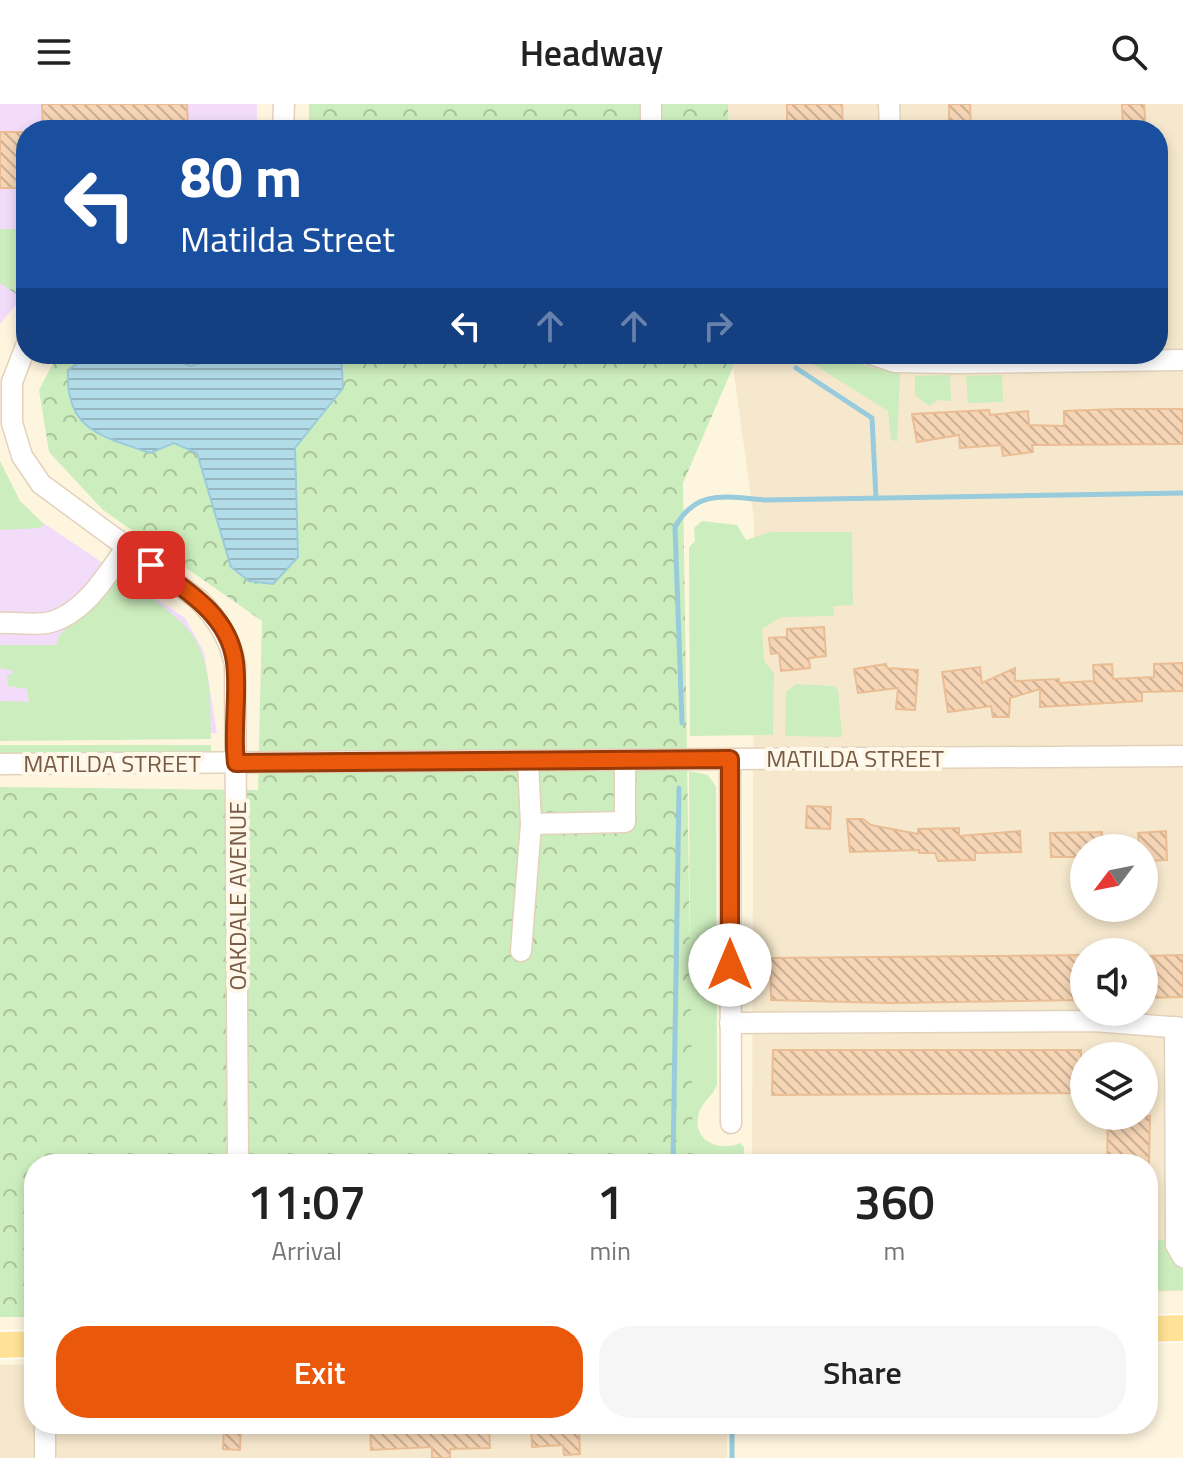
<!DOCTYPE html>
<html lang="en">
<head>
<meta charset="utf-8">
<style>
  :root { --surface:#fff; --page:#f6f6f6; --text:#222; --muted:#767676; --accent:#ea580c }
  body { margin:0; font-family:"Titillium Web",sans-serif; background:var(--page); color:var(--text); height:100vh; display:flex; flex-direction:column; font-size:30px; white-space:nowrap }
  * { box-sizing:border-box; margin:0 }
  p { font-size:26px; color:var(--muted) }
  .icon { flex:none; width:44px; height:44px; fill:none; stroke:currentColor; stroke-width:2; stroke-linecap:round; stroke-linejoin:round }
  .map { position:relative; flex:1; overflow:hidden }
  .side { position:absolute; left:24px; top:1050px; width:1134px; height:280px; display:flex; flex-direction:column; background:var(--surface); border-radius:32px; box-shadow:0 4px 12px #0003 }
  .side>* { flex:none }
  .top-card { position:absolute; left:16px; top:16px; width:1152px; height:244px; border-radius:32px; box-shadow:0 4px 12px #0003; background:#1a4fa0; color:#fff; overflow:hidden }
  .needle { width:52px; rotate:238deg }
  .controls { position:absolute; left:1070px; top:730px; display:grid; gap:16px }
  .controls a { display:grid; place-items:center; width:88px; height:88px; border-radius:50%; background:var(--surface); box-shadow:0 4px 12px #0003; font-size:40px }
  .pin { position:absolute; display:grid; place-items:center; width:68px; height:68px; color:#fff; margin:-34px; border-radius:16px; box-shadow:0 4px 12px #0006 }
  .me { position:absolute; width:88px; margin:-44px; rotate:0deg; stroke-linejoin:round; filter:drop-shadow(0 0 6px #0008) }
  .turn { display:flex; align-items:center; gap:28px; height:168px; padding:0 32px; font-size:36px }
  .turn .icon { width:104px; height:104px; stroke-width:2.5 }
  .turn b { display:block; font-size:56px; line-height:68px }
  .lanes { display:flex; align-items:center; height:76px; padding:0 32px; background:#0003; justify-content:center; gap:40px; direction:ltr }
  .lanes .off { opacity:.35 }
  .eta { display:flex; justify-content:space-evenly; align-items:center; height:136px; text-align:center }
  .eta b { font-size:48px; font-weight:600; line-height:56px }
  .button { display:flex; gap:16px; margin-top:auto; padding:16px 32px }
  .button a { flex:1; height:92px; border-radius:32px; background:var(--accent); color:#fff; font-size:32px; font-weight:600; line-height:92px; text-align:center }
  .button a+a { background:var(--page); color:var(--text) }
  header { display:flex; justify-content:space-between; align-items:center; height:104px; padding:0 32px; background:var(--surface); font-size:36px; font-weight:600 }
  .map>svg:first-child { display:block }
  .residential { fill:#f6e8cd; fill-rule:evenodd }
  .education { fill:#f2dcfa }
  .grass { fill:#ccedbd }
  .forest { fill:url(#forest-crowns) }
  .water { fill:url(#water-rules); stroke:#98cbdc; stroke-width:2 }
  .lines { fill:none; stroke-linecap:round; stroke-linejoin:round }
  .stream { stroke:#98cbdc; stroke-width:5 }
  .building { fill:url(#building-back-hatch); stroke:#eabd94; stroke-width:2 }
  .minor-casing { stroke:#e3d2bb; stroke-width:23 }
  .major-casing { stroke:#fff; stroke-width:29 }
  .minor { stroke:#fff; stroke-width:20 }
  .major { stroke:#ffe296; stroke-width:26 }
  .route-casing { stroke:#983908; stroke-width:20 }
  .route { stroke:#ea580c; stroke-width:14 }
  .labels { text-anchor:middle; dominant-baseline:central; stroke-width:8; stroke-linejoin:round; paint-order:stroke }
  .street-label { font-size:24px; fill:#775b45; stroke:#fff8e8 }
</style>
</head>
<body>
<header><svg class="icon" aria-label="menu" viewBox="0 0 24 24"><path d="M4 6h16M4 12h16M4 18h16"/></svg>Headway<svg class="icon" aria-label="search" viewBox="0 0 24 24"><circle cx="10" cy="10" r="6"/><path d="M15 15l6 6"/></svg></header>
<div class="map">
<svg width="1183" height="1354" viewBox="0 0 1183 1354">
  <defs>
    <pattern id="forest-crowns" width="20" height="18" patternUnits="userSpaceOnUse" patternTransform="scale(2)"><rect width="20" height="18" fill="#ccedbd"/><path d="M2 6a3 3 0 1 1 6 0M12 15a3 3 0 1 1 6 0" fill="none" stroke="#aac39b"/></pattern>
    <pattern id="water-rules" width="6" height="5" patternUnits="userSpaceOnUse" patternTransform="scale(2)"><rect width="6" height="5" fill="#b3dce9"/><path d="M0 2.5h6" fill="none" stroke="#96b5bf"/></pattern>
    <pattern id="building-back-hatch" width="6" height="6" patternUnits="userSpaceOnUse" patternTransform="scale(2)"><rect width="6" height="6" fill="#f6d5b5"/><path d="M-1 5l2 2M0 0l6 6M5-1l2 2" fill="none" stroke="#ccb095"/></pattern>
  </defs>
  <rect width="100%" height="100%" fill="#fef5df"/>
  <!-- residential -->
  <g class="residential">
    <path d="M728,0H1183V1187L1148,1188V1060H752L754,415L733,263V250H1158V26H729ZM1084,744H1144V804H1084ZM1084,848H1144V908H1084ZM1084,952H1144V1012H1084Z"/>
    <path d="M34,1260V1320H727V1354H0V1261Z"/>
  </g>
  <!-- education -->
  <g class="education">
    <path d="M0,0H257V26H26V189L0,220Z"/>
    <path d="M0,370L12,398L185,514L204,548L217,629L0,628Z"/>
  </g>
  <!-- grass -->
  <g class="grass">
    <path d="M0,125H26V194L0,177Z"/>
    <path d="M812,250H845L865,262L900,270L897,338L891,335L888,307L813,260Z"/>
    <path d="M950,271L951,297L938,296L929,302L915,291V272Z"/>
    <path d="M1002,271L1003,298L968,299L966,272Z"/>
    <path d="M0,357L20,397L44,420L40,424L0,426Z"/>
    <path d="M702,417L737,421L746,436L770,428H852L853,501L833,502L834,512L781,513L762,525L764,557L774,569L773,631L690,632L689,443L695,437L694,424Z"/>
    <path d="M118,471C200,527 211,533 211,635L0,637V597L29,598L27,585L8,582L7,570L12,571L13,567L0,564V541H56L59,532Z"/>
    <path d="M796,580L833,582L838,586L842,633L785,632L786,588Z"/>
    <path d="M0,641H211V647L205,649L0,650Z"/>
    <path d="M689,667L708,671L716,683L717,980C714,991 704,996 700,1006C689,1035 717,1049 740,1039L744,1043V1060H691Z"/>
    <path d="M1156,1136H1166L1183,1163V1186L1148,1187V1151H1153Z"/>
  </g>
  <!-- forest -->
  <g class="forest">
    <path d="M309,0H728L729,26H309Z"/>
    <path d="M0,165H26L25,196L0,179Z"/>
    <path d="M58,250H733V263L683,379L693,1060H34V1213H0V683L258,686L262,517L103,406L49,348L39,286Z"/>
  </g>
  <!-- water -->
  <path class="water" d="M90,250H155L191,262L228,250H341L343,284L295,344L298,453L273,480L249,477L231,463L197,349L174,339L150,349C102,332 65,327 68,266Z"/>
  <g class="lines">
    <!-- stream -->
    <g class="stream">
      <path d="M796,264L872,314L876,394"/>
      <path d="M682,619L675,423C697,384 727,393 766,396L1183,389"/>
      <path d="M673,1060L679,684"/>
      <path d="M732,1320V1354"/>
    </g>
  </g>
  <!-- building -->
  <g class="building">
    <path d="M42,0H187L188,26H43Z"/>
    <path d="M787,0H842L843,26H787Z"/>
    <path d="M949,0H970L971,26H949Z"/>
    <path d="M1122,0H1144L1146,26H1123Z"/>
    <rect x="0" y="28" width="26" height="56"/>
    <path d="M1118,305H1183V340L1032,341L1033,348L1003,352L1001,341L960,344L959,331L917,338L912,310L989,306L990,311L1028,307L1029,321L1064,322V307Z"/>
    <path d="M824,523L826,552L809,554L810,564L781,567L779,549L771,550L769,534L787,533V525Z"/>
    <path d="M1183,559V587L1142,588V597L1040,603V585L1010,594L1009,613H993L991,602L948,608L942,568L980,563L982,579L1015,564V577L1059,575V579L1094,577L1093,561L1112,560L1113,575L1154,573V560Z"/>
    <path d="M886,560L887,564L918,566L915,606L896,605L898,584L858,589L854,565Z"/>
    <path d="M807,702L831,703L830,725L806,724Z"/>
    <path d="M847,715H863L871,721L918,730V725L959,724V732L1020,727L1021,748L975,749V756L938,757L935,749H919V746L850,748Z"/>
    <path d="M1166,727L1167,756L1144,757V744H1139L1138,729Z"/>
    <path d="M1102,728V744H1084V753H1051L1050,729Z"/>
    <path d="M1084,851V896L890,899L771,896L770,854Z"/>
    <path d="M1183,851V893L1144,894V852Z"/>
    <path d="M773,946H1081L1082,989L772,991Z"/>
    <path d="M1108,1012H1150L1149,1060H1107Z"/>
    <path d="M224,1320H241L240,1346L223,1345Z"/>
    <path d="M489,1320L490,1344L450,1345V1354H432V1343L371,1346L370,1321Z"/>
    <path d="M579,1321L580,1350L564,1351L563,1341L532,1343L531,1323Z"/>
  </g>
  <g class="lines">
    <!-- minor casing -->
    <g class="minor-casing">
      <g id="minor">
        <path d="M651,0V26"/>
        <path d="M889,0L890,26"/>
        <path d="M283,26L284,0"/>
        <path d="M26,242L12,278V319L22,352L41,380L199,496C217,515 229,533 235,560L238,1060"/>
        <path d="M871,250L895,258L957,259L1183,256"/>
        <path d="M0,519C16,518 36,522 51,518C86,508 107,470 127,443"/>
        <path d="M730,655L731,1019"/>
        <path d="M528,657L531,720L625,718V656"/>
        <path d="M0,660L1183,652"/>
        <path d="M521,847L531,720"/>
        <path d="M730,919L1094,917L1183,924"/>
        <path d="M1175,923L1176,1141L1183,1153"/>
        <path d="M45,1354V1320"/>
      </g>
    </g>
    <!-- major casing -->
    <g class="major-casing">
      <g id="major">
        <path d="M1148,1225L1183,1224"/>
        <path d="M0,1241L34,1240"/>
      </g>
    </g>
    <!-- minor -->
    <use href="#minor" class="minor"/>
    <!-- major -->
    <use href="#major" class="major"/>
  </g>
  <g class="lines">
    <!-- route casing -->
    <g class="route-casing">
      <path id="route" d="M151,461C186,486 229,511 235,558C239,591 232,625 236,659L730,655V861"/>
    </g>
    <!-- route -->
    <use href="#route" class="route"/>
  </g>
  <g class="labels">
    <!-- street labels -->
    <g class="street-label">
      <text x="855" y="654">MATILDA STREET</text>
      <text x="112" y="659">MATILDA STREET</text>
      <text transform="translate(237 792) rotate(-90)">OAKDALE AVENUE</text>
    </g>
  </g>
</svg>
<div class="controls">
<a><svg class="needle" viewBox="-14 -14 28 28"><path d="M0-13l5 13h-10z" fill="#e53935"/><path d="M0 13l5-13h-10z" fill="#767676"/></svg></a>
<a><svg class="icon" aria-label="sound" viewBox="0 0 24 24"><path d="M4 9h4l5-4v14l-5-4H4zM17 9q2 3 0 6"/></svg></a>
<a><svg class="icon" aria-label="layers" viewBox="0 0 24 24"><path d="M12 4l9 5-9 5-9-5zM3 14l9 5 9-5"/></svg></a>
</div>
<div class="pin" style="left:151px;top:461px;background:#d93025"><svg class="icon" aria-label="arrive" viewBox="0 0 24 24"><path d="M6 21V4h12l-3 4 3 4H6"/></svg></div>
<svg class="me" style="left:730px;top:861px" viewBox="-20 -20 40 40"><circle r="19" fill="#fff"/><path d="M0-13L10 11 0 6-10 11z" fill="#ea580c"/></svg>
<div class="top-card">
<div class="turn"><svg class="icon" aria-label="left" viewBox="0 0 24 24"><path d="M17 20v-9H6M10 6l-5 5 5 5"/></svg><div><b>80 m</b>Matilda Street</div></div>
<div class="lanes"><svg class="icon" aria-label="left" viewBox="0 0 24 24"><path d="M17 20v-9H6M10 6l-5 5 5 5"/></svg><svg class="icon off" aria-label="ahead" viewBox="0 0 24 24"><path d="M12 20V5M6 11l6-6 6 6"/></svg><svg class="icon off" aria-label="ahead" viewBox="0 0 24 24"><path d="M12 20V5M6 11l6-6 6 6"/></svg><svg class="icon off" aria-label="right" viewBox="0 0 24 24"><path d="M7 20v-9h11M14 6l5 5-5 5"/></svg></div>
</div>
<section class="side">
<div class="eta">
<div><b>11:07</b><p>Arrival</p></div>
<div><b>1</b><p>min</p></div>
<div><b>360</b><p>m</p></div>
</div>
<div class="button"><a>Exit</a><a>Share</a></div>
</section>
</div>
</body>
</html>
